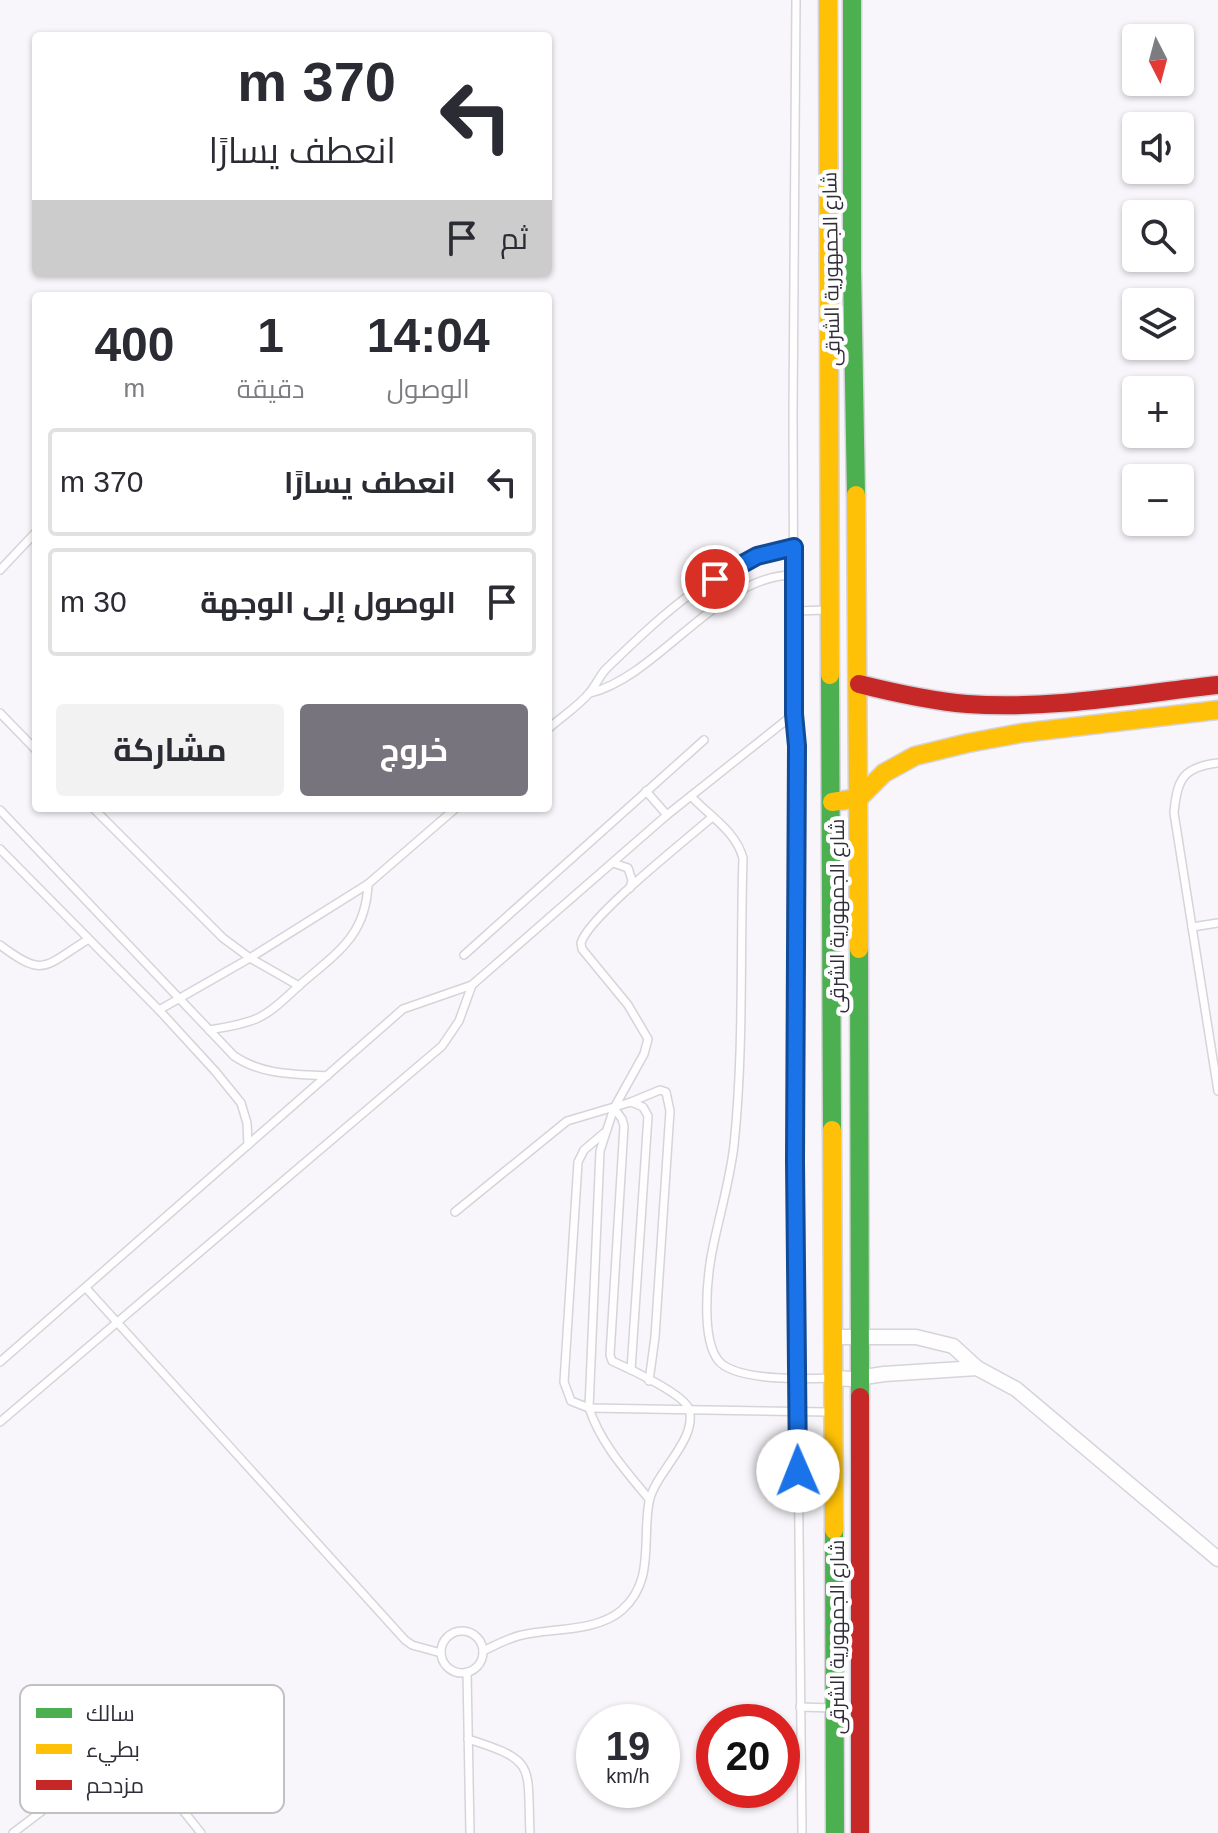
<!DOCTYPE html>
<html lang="ar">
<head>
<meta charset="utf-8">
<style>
  :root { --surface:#fff; --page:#f2f2f3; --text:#2b2b33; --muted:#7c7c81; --line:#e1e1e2; --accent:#77747d }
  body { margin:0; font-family:Helvetica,Cairo,sans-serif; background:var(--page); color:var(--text); direction:rtl; height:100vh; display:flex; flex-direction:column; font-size:30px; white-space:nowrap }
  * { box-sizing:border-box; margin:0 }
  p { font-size:26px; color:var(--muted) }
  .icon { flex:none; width:44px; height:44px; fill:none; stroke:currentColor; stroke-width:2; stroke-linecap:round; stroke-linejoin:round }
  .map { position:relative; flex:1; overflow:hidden; direction:ltr }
  .drawer { position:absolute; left:32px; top:292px; width:520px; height:520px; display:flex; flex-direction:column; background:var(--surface); border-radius:8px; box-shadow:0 2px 6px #0004; direction:rtl }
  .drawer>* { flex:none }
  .hud { position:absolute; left:32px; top:32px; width:520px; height:244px; border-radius:8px; box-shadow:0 2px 6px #0004; direction:rtl; background:#fff; color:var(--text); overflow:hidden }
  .needle { width:52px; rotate:174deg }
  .buttons { position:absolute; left:1122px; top:24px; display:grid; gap:16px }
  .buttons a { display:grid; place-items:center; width:72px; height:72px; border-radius:8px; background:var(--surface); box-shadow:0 2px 6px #0004; font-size:40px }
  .speed { position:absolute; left:576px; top:1704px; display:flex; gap:16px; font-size:40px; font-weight:700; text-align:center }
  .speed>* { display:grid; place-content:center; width:104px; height:104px; border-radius:50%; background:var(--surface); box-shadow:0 2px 6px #0004; line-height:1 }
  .speed small { font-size:20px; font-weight:400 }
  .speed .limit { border:12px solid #d22; background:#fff; color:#111 }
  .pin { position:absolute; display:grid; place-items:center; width:68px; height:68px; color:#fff; margin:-34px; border:4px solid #fff; border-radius:50%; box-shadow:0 2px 8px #0007 }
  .me { position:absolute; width:88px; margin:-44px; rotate:359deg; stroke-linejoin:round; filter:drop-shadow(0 0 6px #0008) }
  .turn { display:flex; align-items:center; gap:28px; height:168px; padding:0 24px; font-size:36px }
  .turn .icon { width:104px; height:104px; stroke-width:2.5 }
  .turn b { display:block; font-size:56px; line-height:68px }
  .then { display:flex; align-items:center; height:76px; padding:0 24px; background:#0003; gap:16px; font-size:30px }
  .eta { display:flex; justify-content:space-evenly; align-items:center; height:136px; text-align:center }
  .eta b { font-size:48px; font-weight:700; line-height:56px }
  .action { display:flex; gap:16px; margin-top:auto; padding:16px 24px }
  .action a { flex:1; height:92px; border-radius:8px; background:var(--accent); color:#fff; font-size:32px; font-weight:700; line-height:92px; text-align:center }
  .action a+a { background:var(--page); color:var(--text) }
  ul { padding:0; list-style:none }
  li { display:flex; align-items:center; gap:24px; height:108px; margin:0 16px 12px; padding:0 8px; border:4px solid var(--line); border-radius:8px }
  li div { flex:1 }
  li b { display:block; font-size:30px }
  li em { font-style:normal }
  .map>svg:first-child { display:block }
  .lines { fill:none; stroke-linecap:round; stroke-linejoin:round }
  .lane-casing { stroke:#d6d3db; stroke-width:10 }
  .street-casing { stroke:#d6d3db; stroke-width:17 }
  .fast-casing { stroke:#d6d3db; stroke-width:21 }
  .slow-casing { stroke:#d6d3db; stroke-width:21 }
  .jam-casing { stroke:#d6d3db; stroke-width:21 }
  .lane { stroke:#fefefe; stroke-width:7 }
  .street { stroke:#fefefe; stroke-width:14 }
  .fast { stroke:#4caf50; stroke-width:18 }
  .slow { stroke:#ffc107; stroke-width:18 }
  .jam { stroke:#c62828; stroke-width:18 }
  .route-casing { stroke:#114b97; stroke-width:20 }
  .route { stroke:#1a73e8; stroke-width:14 }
  .labels { text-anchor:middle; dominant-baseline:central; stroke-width:8; stroke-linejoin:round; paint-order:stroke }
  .street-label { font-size:20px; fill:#312e39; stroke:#fff }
  .key { fill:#fff; stroke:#c1c0c4; stroke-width:2 }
  .key-label { font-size:22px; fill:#312e39 }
</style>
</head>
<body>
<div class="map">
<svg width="1218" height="1833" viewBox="0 0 1218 1833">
  <rect width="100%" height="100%" fill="#f8f6fa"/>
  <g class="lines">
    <!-- lane casing -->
    <g class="lane-casing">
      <g id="lane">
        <path d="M796,0L793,415L794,714L797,746L795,1132L802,1833"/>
        <path d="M0,570L36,532"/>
        <path d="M794,611L827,610"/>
        <path d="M590,693C659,676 719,575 793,575"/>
        <path d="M0,713L36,750"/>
        <path d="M548,729C561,717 579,706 590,692C597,684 600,674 608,667C659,618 720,558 794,547"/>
        <path d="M1218,763C1183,767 1177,779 1174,813L1218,1091"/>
        <path d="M646,791L667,815"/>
        <path d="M691,796C710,817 735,830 743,858C740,953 744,1050 734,1145C730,1181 719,1216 712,1252C707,1278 701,1338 718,1360C734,1381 804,1379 829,1378"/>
        <path d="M93,808L223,938L250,958L299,986"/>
        <path d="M0,810L234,1056C262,1075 294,1074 327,1076"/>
        <path d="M0,849L159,1010L215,1071L241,1103L247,1123L248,1145"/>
        <path d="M613,863L628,868L632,880L630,888"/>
        <path d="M1192,927L1218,923"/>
        <path d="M0,945C44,978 44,967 87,940"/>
        <path d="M464,955L704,740"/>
        <path d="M159,1010L250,958L368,884L456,808"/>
        <path d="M209,1030C226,1027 243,1025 258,1018C275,1010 288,995 302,983C338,952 366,935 368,884"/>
        <path d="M631,1102L660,1090L666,1092L670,1111L655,1337L649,1381"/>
        <path d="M604,1133L584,1150L578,1162L564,1382L571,1401L589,1408L829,1412"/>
        <path d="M455,1212L567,1121L631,1102L643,1107L648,1116L631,1370"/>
        <path d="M86,1288L405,1640L412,1645L441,1653"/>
        <path d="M0,1362L403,1009L472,985L667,815L794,714"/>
        <path d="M0,1422L442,1046L459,1021L472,985"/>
        <path d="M649,1499C626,1471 601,1444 589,1408L600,1151L614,1108L644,1054L648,1039L628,1005L582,949L581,943C588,917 686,840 711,818"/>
        <circle cx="462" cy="1652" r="21"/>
        <path d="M483,1651C496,1645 508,1638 522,1635C552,1628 597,1632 622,1610C655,1581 642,1540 649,1502C655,1472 698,1440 689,1409C684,1394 628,1368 612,1361L610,1355L624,1126L622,1119L614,1108"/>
        <path d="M467,1672L470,1833"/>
        <path d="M800,1707L833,1708"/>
        <path d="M468,1739C537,1761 527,1764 530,1833"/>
        <path d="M13,1833L130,1744L201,1833"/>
      </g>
    </g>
    <!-- street casing -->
    <g class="street-casing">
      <g id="street">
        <path d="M835,1337H916L953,1346L977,1368L1016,1389L1218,1559"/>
        <path d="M835,1378L851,1379L884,1374L977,1368"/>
      </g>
    </g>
    <!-- fast casing -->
    <g class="fast-casing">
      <g id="fast">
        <path d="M852,0V269L856,495"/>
        <path d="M830,675L832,1130"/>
        <path d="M859,949L860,1397"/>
        <path d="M834,1530L835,1833"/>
      </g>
    </g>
    <!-- slow casing -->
    <g class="slow-casing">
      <g id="slow">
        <path d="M828,0L830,675"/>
        <path d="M856,495L859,949"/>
        <path d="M832,802L859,798L884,773L915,756L968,743L1022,733L1218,710"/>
        <path d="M832,1130L834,1530"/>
      </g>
    </g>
    <!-- jam casing -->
    <g class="jam-casing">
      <g id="jam">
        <path d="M859,684C895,693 931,701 967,704C1051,710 1135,694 1218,685"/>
        <path d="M860,1397V1833"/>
      </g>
    </g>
    <!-- lane -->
    <use href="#lane" class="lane"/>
    <!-- street -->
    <use href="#street" class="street"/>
    <!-- fast -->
    <use href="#fast" class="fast"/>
    <!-- slow -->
    <use href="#slow" class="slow"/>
    <!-- jam -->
    <use href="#jam" class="jam"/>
  </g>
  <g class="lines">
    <!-- route casing -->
    <g class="route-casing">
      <path id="route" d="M715,579L757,556L794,547V714L797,746L795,1161L798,1471"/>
    </g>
    <!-- route -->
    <use href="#route" class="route"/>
  </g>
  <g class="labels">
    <!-- street labels -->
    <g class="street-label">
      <text transform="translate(831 269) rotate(-91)">شارع الجمهورية الشرقى</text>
      <text transform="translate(837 916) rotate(-90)">شارع الجمهورية الشرقى</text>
      <text transform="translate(837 1637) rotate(-90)">شارع الجمهورية الشرقى</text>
    </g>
  </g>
  <!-- legend -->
  <rect x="20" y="1685" width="264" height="128" rx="12" class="key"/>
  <rect x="36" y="1708" width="36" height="10" fill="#4caf50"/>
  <rect x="36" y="1744" width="36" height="10" fill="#ffc107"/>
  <rect x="36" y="1780" width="36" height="10" fill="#c62828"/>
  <g class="key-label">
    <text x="86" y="1721">سالك</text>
    <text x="86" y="1757">بطيء</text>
    <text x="86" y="1793">مزدحم</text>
  </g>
</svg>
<div class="buttons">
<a><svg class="needle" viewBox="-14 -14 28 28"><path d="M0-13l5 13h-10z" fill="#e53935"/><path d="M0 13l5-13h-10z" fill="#7c7c81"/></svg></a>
<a><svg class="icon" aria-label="sound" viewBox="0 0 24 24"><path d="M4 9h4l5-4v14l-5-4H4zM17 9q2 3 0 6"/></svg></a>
<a><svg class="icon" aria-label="search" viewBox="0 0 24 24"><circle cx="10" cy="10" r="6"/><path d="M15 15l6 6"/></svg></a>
<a><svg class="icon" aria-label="layers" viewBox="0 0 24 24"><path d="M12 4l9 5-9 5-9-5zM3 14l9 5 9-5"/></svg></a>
<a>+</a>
<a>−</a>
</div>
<div class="speed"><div>19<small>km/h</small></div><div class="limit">20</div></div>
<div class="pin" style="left:715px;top:579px;background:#d93025"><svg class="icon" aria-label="arrive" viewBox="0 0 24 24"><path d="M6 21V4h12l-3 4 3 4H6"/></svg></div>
<svg class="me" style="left:798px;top:1471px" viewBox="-20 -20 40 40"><circle r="19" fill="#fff"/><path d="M0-13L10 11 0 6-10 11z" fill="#1a73e8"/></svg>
<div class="hud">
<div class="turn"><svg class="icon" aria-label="left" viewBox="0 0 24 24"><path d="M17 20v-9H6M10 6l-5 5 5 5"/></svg><div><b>370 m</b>انعطف يسارًا</div></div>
<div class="then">ثم<svg class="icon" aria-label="arrive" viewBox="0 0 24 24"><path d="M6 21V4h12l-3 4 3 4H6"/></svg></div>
</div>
<section class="drawer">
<div class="eta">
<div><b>14:04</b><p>الوصول</p></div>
<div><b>1</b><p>دقيقة</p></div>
<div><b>400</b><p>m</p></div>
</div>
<ul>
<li><svg class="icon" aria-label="left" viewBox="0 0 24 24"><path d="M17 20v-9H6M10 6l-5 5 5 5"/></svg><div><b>انعطف يسارًا</b></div><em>370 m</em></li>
<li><svg class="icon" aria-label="arrive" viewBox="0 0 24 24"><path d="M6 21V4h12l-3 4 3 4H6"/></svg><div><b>الوصول إلى الوجهة</b></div><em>30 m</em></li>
</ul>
<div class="action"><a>خروج</a><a>مشاركة</a></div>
</section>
</div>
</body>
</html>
